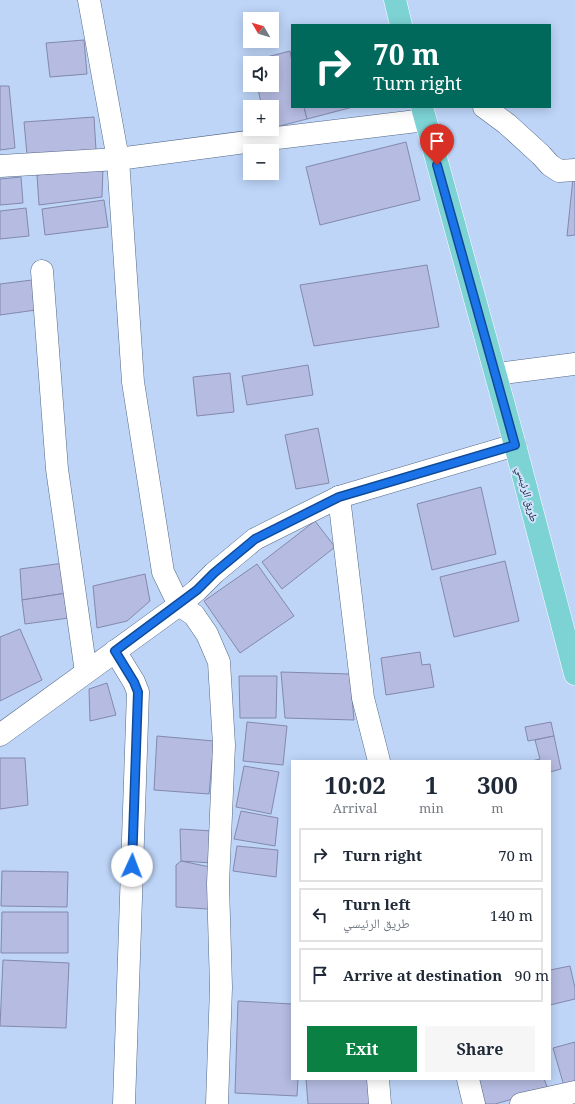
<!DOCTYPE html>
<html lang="en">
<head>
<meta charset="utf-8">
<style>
  :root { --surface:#fff; --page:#f6f6f7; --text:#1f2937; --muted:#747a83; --line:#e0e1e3; --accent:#0b8043 }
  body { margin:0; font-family:"Noto Serif","Noto Naskh Arabic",serif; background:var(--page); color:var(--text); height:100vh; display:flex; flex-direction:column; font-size:15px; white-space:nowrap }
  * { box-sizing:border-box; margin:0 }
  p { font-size:13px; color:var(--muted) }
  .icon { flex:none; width:22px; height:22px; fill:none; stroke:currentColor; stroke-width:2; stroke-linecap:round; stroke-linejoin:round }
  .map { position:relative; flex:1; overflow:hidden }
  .side { position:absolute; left:291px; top:760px; width:260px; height:320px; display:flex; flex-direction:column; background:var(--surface); border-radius:0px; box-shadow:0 2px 10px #0003 }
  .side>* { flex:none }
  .top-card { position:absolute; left:291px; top:24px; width:260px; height:84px; border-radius:0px; box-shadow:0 2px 10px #0003; background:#00695c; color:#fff; overflow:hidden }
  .needle { width:26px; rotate:308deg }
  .tools { position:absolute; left:243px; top:12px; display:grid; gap:8px }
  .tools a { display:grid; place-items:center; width:36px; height:36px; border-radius:0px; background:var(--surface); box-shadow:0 2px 10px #0003; font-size:20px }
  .pin { position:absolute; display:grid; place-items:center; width:34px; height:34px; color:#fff; margin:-41px -17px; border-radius:50% 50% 50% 0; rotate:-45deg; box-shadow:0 0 4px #0007 }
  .pin .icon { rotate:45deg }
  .me { position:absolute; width:44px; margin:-22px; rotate:2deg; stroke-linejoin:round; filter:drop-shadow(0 0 3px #0008) }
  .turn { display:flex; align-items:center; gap:14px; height:84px; padding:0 16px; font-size:18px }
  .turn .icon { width:52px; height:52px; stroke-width:2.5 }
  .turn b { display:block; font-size:28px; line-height:34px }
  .eta { display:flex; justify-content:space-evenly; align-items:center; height:68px; text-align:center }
  .eta b { font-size:24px; font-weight:700; line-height:28px }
  .cta { display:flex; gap:8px; margin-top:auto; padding:8px 16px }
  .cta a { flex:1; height:46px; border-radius:0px; background:var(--accent); color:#fff; font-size:16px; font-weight:700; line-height:46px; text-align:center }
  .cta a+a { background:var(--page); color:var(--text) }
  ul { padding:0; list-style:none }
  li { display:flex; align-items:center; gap:12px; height:54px; margin:0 8px 6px; padding:0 8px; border:2px solid var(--line); border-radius:0px }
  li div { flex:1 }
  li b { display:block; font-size:15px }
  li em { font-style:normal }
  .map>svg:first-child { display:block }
  .building { fill:#b5bbe1; stroke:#8389ad }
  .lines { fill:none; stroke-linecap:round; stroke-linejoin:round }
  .minor-casing { stroke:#536886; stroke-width:23 }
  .primary-casing { stroke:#fff; stroke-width:23 }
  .minor { stroke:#fff; stroke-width:22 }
  .primary { stroke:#7dd2d4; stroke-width:22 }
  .route-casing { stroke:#114b97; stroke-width:10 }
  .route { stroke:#1a73e8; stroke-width:7 }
  .labels { text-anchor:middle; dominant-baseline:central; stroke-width:4; stroke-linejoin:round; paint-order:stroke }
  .street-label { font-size:11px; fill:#202936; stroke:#cfe2fe }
</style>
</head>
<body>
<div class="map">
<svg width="575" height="1104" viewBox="0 0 575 1104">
  <rect width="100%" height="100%" fill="#bed5f8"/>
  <!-- building -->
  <g class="building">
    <path d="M84,40L87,74L50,77L46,43Z"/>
    <path d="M290,51L292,61V107H304L307,119L272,128V107H262L257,85H272V63H251V61Z"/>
    <path d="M0,86H9L15,148L0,150Z"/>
    <path d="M304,107H353L307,119Z"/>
    <path d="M94,117L96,150L27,155L24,122Z"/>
    <path d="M406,142L420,200L320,225L306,167Z"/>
    <path d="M103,168L102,197L39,205L37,175Z"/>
    <path d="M21,177L23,203L0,205V179Z"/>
    <path d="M573,178H575V235L567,236Z"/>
    <path d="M104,200L108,227L45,235L42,209Z"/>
    <path d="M26,208L29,236L0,239V211Z"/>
    <path d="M427,265L439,327L314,346L300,285Z"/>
    <path d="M32,280L36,310L0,315V284Z"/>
    <path d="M308,365L313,395L247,405L242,376Z"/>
    <path d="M230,373L234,412L197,416L193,377Z"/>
    <path d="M318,428L329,483L296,489L285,435Z"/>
    <path d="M481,487L496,554L432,570L417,504Z"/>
    <path d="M315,521L335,547L282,589L262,562Z"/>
    <path d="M505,561L519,621L454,637L440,577Z"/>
    <path d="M64,563L67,593L22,600L20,569Z"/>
    <path d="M257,564L294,616L240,653L204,601Z"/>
    <path d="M145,574L150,601L127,621L97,628L93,586Z"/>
    <path d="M67,593L69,618L25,624L22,600Z"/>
    <path d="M20,629L42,680L0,701V637Z"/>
    <path d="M420,652L422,665L430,664L434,687L386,695L381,658Z"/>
    <path d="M281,672L350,674L354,720L285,718Z"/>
    <path d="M239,676H277L276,718H240Z"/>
    <path d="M107,683L116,715L90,721L89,689Z"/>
    <path d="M247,722L287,726L283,765L243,761Z"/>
    <path d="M551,722L554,736L528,741L525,727Z"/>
    <path d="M157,736L214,741L209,794L154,790Z"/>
    <path d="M554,736L561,769L550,772V761H531L540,759L535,740Z"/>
    <path d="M0,758H25L28,805L0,809Z"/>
    <path d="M244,766L279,772L271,814L236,807Z"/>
    <path d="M241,811L278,818L275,846L234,839Z"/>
    <path d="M180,829L213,831L212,863L181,861Z"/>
    <path d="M237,846L278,850L276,877L233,871Z"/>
    <path d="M181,861L210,867L208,909L176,907V865Z"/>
    <path d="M2,871L68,872L67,907L1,906Z"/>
    <path d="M2,912H68V953H1Z"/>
    <path d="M3,960L69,963L66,1028L0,1026Z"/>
    <path d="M570,966L575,988V999L550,1005V970Z"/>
    <path d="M238,1001L292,1004V1079H298L297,1096L235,1093Z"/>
    <path d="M575,1042V1083L564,1086L553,1048Z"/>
    <path d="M306,1079H373L374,1104H308Z"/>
    <path d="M475,1079H544L548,1089L495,1104H482Z"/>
  </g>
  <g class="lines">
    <!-- minor casing -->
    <g class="minor-casing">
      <g id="minor">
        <path d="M89,0L118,159L133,382L163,572L179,605L194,615L207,634L219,662L224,745L218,884L221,987L217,1104"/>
        <path d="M484,107L507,124L541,155L550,165L559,171L575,170"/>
        <path d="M0,166L118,159L269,139L425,120"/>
        <path d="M42,271L57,469L86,672"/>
        <path d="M496,374L575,364"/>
        <path d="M339,497L363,698L379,761"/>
        <path d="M115,651L134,682L138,692L124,1104"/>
        <path d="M0,735L179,605L197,590L214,573L255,539L339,497L515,445"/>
        <path d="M378,1079L380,1104"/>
        <path d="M468,1079L474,1104"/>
        <path d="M521,1104L575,1092"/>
      </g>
    </g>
    <!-- primary casing -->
    <g class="primary-casing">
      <g id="primary">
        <path d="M395,0L401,25"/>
        <path d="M422,107L515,445L575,674"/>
      </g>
    </g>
    <!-- minor -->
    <use href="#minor" class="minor"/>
    <!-- primary -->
    <use href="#primary" class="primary"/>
  </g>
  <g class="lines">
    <!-- route casing -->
    <g class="route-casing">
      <path id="route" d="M132,866L138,692L134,682L115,651L197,590L214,573L255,539L339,497L515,445L437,165"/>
    </g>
    <!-- route -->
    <use href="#route" class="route"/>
  </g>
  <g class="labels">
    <!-- street labels -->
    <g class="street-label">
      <text transform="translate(528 494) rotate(75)">طريق الرئيسي</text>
    </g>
  </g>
</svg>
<div class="tools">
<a><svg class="needle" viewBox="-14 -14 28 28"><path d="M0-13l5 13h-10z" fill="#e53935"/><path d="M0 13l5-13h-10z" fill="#747a83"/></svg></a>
<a><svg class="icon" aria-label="sound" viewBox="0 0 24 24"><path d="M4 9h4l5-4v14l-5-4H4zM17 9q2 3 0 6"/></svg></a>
<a>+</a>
<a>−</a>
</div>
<div class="pin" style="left:437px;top:165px;background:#d93025"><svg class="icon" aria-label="arrive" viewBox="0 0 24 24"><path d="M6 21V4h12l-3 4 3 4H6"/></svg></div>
<svg class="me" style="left:132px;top:866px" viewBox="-20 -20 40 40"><circle r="19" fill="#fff"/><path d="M0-13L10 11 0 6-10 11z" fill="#1a73e8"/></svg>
<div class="top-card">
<div class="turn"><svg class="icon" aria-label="right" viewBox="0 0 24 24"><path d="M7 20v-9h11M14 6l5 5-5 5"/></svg><div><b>70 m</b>Turn right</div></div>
</div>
<section class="side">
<div class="eta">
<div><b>10:02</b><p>Arrival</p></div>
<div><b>1</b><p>min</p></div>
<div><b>300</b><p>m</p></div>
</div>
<ul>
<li><svg class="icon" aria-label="right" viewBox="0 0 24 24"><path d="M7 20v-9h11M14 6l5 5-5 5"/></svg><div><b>Turn right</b></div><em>70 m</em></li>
<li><svg class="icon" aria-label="left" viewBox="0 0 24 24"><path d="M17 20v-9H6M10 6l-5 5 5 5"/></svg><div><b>Turn left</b><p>طريق الرئيسي</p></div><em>140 m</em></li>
<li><svg class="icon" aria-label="arrive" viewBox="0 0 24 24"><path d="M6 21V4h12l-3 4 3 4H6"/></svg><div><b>Arrive at destination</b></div><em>90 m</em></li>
</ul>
<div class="cta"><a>Exit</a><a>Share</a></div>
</section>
</div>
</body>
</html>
